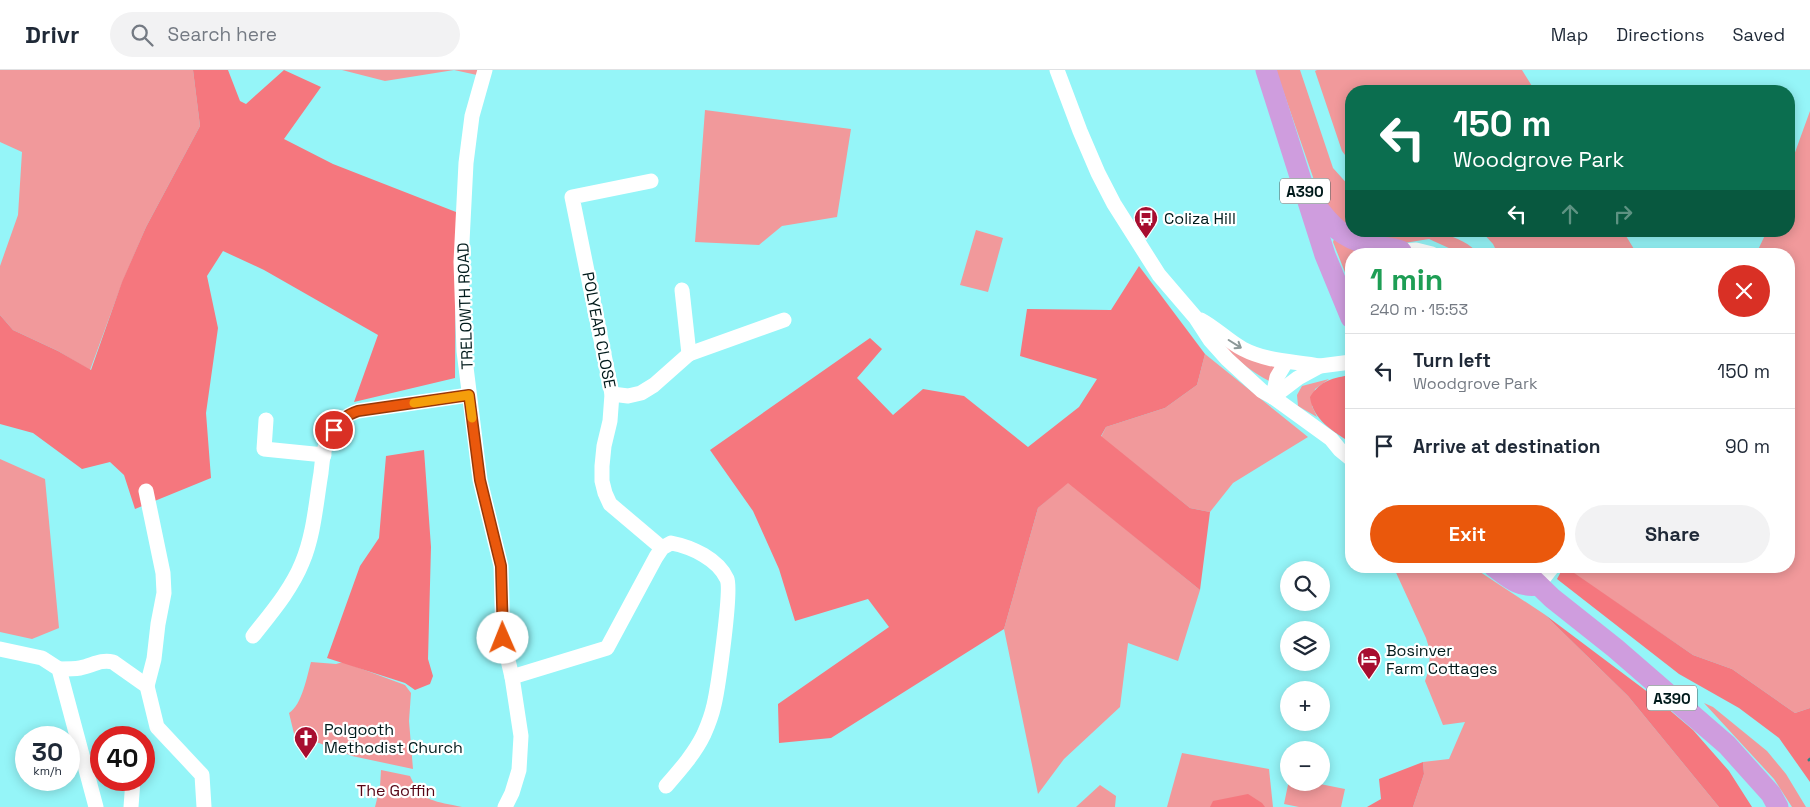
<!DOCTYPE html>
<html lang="en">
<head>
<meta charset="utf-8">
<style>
  :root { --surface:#fff; --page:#f2f2f3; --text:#1f2937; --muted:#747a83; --line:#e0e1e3; --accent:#ea580c }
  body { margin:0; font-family:"Space Grotesk",sans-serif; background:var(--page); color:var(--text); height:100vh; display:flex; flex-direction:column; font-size:19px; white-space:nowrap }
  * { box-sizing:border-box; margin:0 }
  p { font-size:16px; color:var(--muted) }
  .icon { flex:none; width:28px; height:28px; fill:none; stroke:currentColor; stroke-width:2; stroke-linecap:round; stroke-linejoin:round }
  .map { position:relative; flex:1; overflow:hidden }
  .drawer { position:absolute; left:1345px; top:178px; width:450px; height:325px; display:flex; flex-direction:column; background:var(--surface); border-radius:20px; box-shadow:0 2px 12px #0003 }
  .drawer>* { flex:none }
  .guide { position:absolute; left:1345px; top:15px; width:450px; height:152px; border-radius:20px; box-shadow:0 2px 12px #0003; background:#0b6e4f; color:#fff; overflow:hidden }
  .tools { position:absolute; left:1280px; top:491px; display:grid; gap:10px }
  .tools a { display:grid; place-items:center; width:50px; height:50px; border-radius:50%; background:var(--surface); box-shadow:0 2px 12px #0003; font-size:25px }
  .speed { position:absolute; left:15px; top:656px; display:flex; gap:10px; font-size:25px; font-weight:700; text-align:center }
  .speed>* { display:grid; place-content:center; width:65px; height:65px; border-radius:50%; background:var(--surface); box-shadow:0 2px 12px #0003; line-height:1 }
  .speed small { font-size:12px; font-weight:400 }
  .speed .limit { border:8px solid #d22; background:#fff; color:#111 }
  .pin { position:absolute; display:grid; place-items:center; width:42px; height:42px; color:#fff; margin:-21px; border:2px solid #fff; border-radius:50%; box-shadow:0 1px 5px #0007 }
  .me { position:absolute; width:55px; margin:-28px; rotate:359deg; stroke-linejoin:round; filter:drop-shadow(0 0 4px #0008) }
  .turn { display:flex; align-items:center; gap:18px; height:105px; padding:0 25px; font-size:22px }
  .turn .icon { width:65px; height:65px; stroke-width:2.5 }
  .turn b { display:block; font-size:35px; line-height:42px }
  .lanes { display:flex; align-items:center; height:48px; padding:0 25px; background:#0003; justify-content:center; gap:25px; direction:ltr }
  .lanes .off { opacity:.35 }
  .round { display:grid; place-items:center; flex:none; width:52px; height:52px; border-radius:26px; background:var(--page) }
  .overview { display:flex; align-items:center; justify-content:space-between; height:85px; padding:0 25px }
  h1 { font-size:30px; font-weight:600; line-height:38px; color:#1e9e55 }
  .primary-button { display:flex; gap:10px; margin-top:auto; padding:10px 25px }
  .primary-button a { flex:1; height:58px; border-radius:30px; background:var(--accent); color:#fff; font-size:20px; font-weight:600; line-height:58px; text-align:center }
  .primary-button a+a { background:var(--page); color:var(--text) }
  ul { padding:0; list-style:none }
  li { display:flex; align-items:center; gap:15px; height:75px; padding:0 25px; border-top:1px solid var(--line) }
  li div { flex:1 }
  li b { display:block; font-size:19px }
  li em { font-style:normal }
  header { display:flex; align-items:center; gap:30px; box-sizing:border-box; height:70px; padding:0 25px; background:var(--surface); border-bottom:1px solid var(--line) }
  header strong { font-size:24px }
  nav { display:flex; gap:28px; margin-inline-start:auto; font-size:18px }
  .search { width:350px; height:45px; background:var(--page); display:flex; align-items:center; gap:12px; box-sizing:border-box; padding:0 18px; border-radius:28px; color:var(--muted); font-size:19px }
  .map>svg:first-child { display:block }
  .green { fill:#f1999b }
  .forest { fill:#f5777e }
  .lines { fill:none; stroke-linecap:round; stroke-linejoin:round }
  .stream { stroke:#348284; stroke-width:3 }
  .minor { stroke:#fff; stroke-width:15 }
  .highway { stroke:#cf9dde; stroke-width:21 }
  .oneway { stroke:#8c9898 }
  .route-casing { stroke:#983908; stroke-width:12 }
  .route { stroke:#ea580c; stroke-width:9 }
  .slow { stroke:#f59e0b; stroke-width:9 }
  .labels { text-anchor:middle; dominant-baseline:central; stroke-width:4.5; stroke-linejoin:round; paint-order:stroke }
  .shield { fill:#fff; stroke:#4c5f5f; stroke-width:1 }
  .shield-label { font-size:15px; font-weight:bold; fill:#001a1b }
  .poi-label { font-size:16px; fill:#001a1b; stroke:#fff; text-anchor:start }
  .street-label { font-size:16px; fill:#001a1b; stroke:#fff }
  .park-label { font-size:16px; fill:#560515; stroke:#fff }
</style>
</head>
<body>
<header>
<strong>Drivr</strong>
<div class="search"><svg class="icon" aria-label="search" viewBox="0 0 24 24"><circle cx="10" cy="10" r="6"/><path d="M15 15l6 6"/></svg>Search here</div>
<nav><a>Map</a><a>Directions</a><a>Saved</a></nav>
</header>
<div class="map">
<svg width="1810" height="737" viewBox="0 0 1810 737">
  <rect width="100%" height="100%" fill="#95f5f8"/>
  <!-- green -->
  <g class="green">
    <path d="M0,0H193L200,56L146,157L122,213L90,300L58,281L13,260L0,245V196L18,145L22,82L0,72Z"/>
    <path d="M342,0H479L477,5L454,0L385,11Z"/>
    <path d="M1276,0H1300L1333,98L1351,118V161C1390,161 1450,152 1479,184H1453L1451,179L1429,169L1398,174L1362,170L1324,139Z"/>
    <path d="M1317,0H1522L1535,21H1351V93L1342,81L1315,1Z"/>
    <path d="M705,40L851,59L837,147L782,156L759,175L695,172Z"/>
    <path d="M1810,41V638L1795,643L1732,599L1693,585L1564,497L1789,496V338L1792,332L1789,325V184H1756L1767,161H1789V99Z"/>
    <path d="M976,160L1003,168L988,222L960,215Z"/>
    <path d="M1481,161H1623L1637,184H1498L1493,174Z"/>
    <path d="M1334,169L1387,184H1351V207L1348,210L1333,172Z"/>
    <path d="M1211,265L1280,297L1273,313C1248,301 1230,283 1211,265Z"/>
    <path d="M1205,284L1308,367L1233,413L1210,442L1190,438L1101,367L1106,357L1165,338L1197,315Z"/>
    <path d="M1329,309L1315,319L1312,336L1317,347L1298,336L1297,325L1302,316Z"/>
    <path d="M0,389L45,409L59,558L32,569L0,562Z"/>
    <path d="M1068,412L1200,520L1178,591L1128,573L1120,637L1064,689L1038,724L1004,559L1038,438Z"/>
    <path d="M1393,496H1471L1544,544L1628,626L1719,737H1413L1424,704L1423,692L1449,689L1465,652L1443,655L1425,611L1429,599L1430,581L1426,568Z"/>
    <path d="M311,592L336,594L343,592L405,615L411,623L409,651L413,699L352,686L319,673L296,672L289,643C302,635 307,606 311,592Z"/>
    <path d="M1704,633L1713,637L1767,681L1786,704L1806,737H1792L1774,709Z"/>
    <path d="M1182,683L1269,699L1273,737H1167Z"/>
    <path d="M381,700L410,706C422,733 436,731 462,737H375L380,717Z"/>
    <path d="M1289,710V712L1315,713L1345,719L1341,737H1299L1284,734Z"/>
    <path d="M1100,715L1116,726L1115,737H1076Z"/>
  </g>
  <!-- forest -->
  <g class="forest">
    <path d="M193,0H228L240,31L246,34L284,0L321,17L284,69L333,94L456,142L455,308L354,332L378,265L264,200L223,181L207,206L218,258L206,343L211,408L135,439L124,405L110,392L82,399L33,363L0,354V245L13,260L58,281L91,300L122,212L146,157L200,56Z"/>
    <path d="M1139,196L1205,284L1197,315L1165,338L1106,357L1101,366L1190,438L1210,442L1200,520L1068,413L1038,438L1004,559L831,668L779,673L778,634L889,557L868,529L795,551L779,499L753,441L710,380L870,268L882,279L857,308L893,345L923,319L964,326L1028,377L1079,337L1097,309L1020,286L1027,239L1111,240Z"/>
    <path d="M1351,305V373C1333,361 1313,350 1310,327C1321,310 1333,308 1351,305Z"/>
    <path d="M424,380L431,477L428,589L433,606L430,614L415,620L405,613L327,588L360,496L379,468L386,386Z"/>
    <path d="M1564,496L1693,585L1732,599L1795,643L1810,638V712L1779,668L1739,638L1679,604L1557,509Z"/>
    <path d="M1544,544L1653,626L1693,660L1729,701L1752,737H1719L1628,626Z"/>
    <path d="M1423,692L1424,704L1413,737H1367L1381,729L1379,709Z"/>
    <path d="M1248,724L1262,733L1265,737H1210L1213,731Z"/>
  </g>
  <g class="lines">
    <!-- stream -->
    <path class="stream" d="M1809,690L1810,689"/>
    <!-- minor -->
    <g class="minor">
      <path d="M485,0L472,46L466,93L461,192L464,281L480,410L501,496L503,569L512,607L521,666L519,700L512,723L505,737"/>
      <path d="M1057,0L1080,61L1098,103L1114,134L1159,205L1195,247L1210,270L1227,289L1262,321L1273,327L1331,369L1340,380L1351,389"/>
      <path d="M651,111L572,127L612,324L610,351L604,376L602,396V411L605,423L610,434L662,478"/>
      <path d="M1401,181L1416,180L1432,184"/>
      <path d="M682,220L689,284"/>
      <path d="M1201,250C1216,258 1228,271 1243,279C1268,292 1294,291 1320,296"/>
      <path d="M612,324L628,326L641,323L654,315L689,284L784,250"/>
      <path d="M1273,327L1298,308L1320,296L1351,292"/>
      <path d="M1273,327L1277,307L1286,292"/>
      <path d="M266,350L264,379L324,385"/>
      <path d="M146,421L163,503L164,523L158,554L154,589L147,616"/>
      <path d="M1538,515L1553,496"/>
      <path d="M253,566C271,543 291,520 302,493C314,465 316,432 321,403C322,392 323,379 328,369C334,355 344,346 358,341L469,325"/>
      <path d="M0,579L42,588L59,599L96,737"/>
      <path d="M59,599C66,599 74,599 80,598C92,596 100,589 113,592L147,616L157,657L202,705L204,737"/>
      <path d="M512,607L607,578L656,487L662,478L671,473C692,477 718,489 727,509C732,520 718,618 714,635C712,644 708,655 704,664C695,683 680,700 666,716"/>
      <path d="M131,737L133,710"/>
    </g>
    <!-- highway -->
    <g class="highway">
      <path d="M1266,0L1325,185L1351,248"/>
      <path d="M1314,133C1330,155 1342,168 1370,175C1380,178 1391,177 1401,181"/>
      <path d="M1493,496C1508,507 1519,518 1538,515"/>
      <path d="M1519,496L1552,528L1615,578L1727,675L1771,724L1778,737"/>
    </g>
  </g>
  <!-- one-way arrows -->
  <defs><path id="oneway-shaft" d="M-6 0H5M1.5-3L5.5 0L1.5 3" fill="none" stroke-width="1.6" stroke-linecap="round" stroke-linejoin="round" transform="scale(1.25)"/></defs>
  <use class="oneway" href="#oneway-shaft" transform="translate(1235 274) rotate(32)"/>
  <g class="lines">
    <!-- route casing -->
    <g class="route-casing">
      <path id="route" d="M334,360C341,350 346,345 358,341L469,325L480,410L501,496L503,568"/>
    </g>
    <!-- route -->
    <use href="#route" class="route"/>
    <!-- slow -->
    <path class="slow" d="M414,333L469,325L472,348"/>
  </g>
  <!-- icons -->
  <defs>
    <g id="bus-pin" transform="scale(1.25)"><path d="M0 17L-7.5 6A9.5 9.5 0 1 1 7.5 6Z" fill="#a70e30" stroke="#fff"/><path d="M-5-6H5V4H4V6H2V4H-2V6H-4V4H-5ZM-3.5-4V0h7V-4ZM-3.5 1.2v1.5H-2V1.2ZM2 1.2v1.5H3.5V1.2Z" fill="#fff"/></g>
    <g id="hotel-pin" transform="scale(1.25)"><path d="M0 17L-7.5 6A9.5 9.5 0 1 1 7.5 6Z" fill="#a70e30" stroke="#fff"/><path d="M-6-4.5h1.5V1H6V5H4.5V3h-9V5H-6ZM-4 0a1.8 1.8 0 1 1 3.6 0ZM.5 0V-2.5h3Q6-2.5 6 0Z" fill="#fff"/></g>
    <g id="church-pin" transform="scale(1.25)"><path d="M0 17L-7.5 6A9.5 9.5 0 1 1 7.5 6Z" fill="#a70e30" stroke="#fff"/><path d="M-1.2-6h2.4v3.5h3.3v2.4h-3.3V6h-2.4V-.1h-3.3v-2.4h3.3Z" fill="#fff"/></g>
  </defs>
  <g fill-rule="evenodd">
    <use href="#bus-pin" x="1146" y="148"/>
    <use href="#hotel-pin" x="1369" y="589"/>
    <use href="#church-pin" x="306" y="668"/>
  </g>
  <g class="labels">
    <!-- shield labels -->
    <g class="shield">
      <rect x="1280" y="108.5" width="50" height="25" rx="4"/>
      <rect x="1647" y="615.5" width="50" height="25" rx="4"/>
    </g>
    <g class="shield-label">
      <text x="1305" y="121">A390</text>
      <text x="1672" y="628">A390</text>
    </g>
    <!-- poi labels -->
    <g class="poi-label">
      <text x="1164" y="148">Coliza Hill</text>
      <text x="1386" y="580">Bosinver<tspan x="1386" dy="18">Farm Cottages</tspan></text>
      <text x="324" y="659">Polgooth<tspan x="324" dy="18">Methodist Church</tspan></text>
    </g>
    <!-- street labels -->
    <g class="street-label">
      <text transform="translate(465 236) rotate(-92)">TRELOWTH ROAD</text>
      <text transform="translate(599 260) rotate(79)">POLYEAR CLOSE</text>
    </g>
    <!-- park labels -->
    <g class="park-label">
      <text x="396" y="720">The Goffin</text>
    </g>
  </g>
</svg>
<div class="tools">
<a><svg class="icon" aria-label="search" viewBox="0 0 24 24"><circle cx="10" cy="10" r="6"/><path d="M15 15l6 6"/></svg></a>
<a><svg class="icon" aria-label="layers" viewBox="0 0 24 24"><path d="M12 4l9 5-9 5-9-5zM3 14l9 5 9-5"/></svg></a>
<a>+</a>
<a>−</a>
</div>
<div class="speed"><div>30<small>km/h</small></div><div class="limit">40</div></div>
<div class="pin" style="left:334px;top:360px;background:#d93025"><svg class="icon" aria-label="arrive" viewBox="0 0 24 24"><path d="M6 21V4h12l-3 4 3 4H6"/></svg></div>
<svg class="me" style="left:503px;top:568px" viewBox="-20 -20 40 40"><circle r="19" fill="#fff"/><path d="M0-13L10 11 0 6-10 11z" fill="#ea580c"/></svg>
<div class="guide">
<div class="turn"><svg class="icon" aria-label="left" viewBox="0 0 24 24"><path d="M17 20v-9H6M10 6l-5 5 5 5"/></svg><div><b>150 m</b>Woodgrove Park</div></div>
<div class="lanes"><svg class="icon" aria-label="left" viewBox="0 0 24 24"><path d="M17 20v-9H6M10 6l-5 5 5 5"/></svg><svg class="icon off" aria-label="ahead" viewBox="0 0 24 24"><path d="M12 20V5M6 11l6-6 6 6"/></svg><svg class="icon off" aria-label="right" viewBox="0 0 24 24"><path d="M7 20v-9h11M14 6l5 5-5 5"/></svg></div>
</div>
<section class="drawer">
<div class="overview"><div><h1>1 min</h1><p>240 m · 15:53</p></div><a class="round" style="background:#d93025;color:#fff"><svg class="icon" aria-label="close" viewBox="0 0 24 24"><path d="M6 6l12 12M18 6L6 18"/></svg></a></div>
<ul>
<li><svg class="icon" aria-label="left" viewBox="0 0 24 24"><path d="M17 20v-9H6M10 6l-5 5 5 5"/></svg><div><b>Turn left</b><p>Woodgrove Park</p></div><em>150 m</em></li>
<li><svg class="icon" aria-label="arrive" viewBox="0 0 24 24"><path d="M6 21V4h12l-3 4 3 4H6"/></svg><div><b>Arrive at destination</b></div><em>90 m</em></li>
</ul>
<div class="primary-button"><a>Exit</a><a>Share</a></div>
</section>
</div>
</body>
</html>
